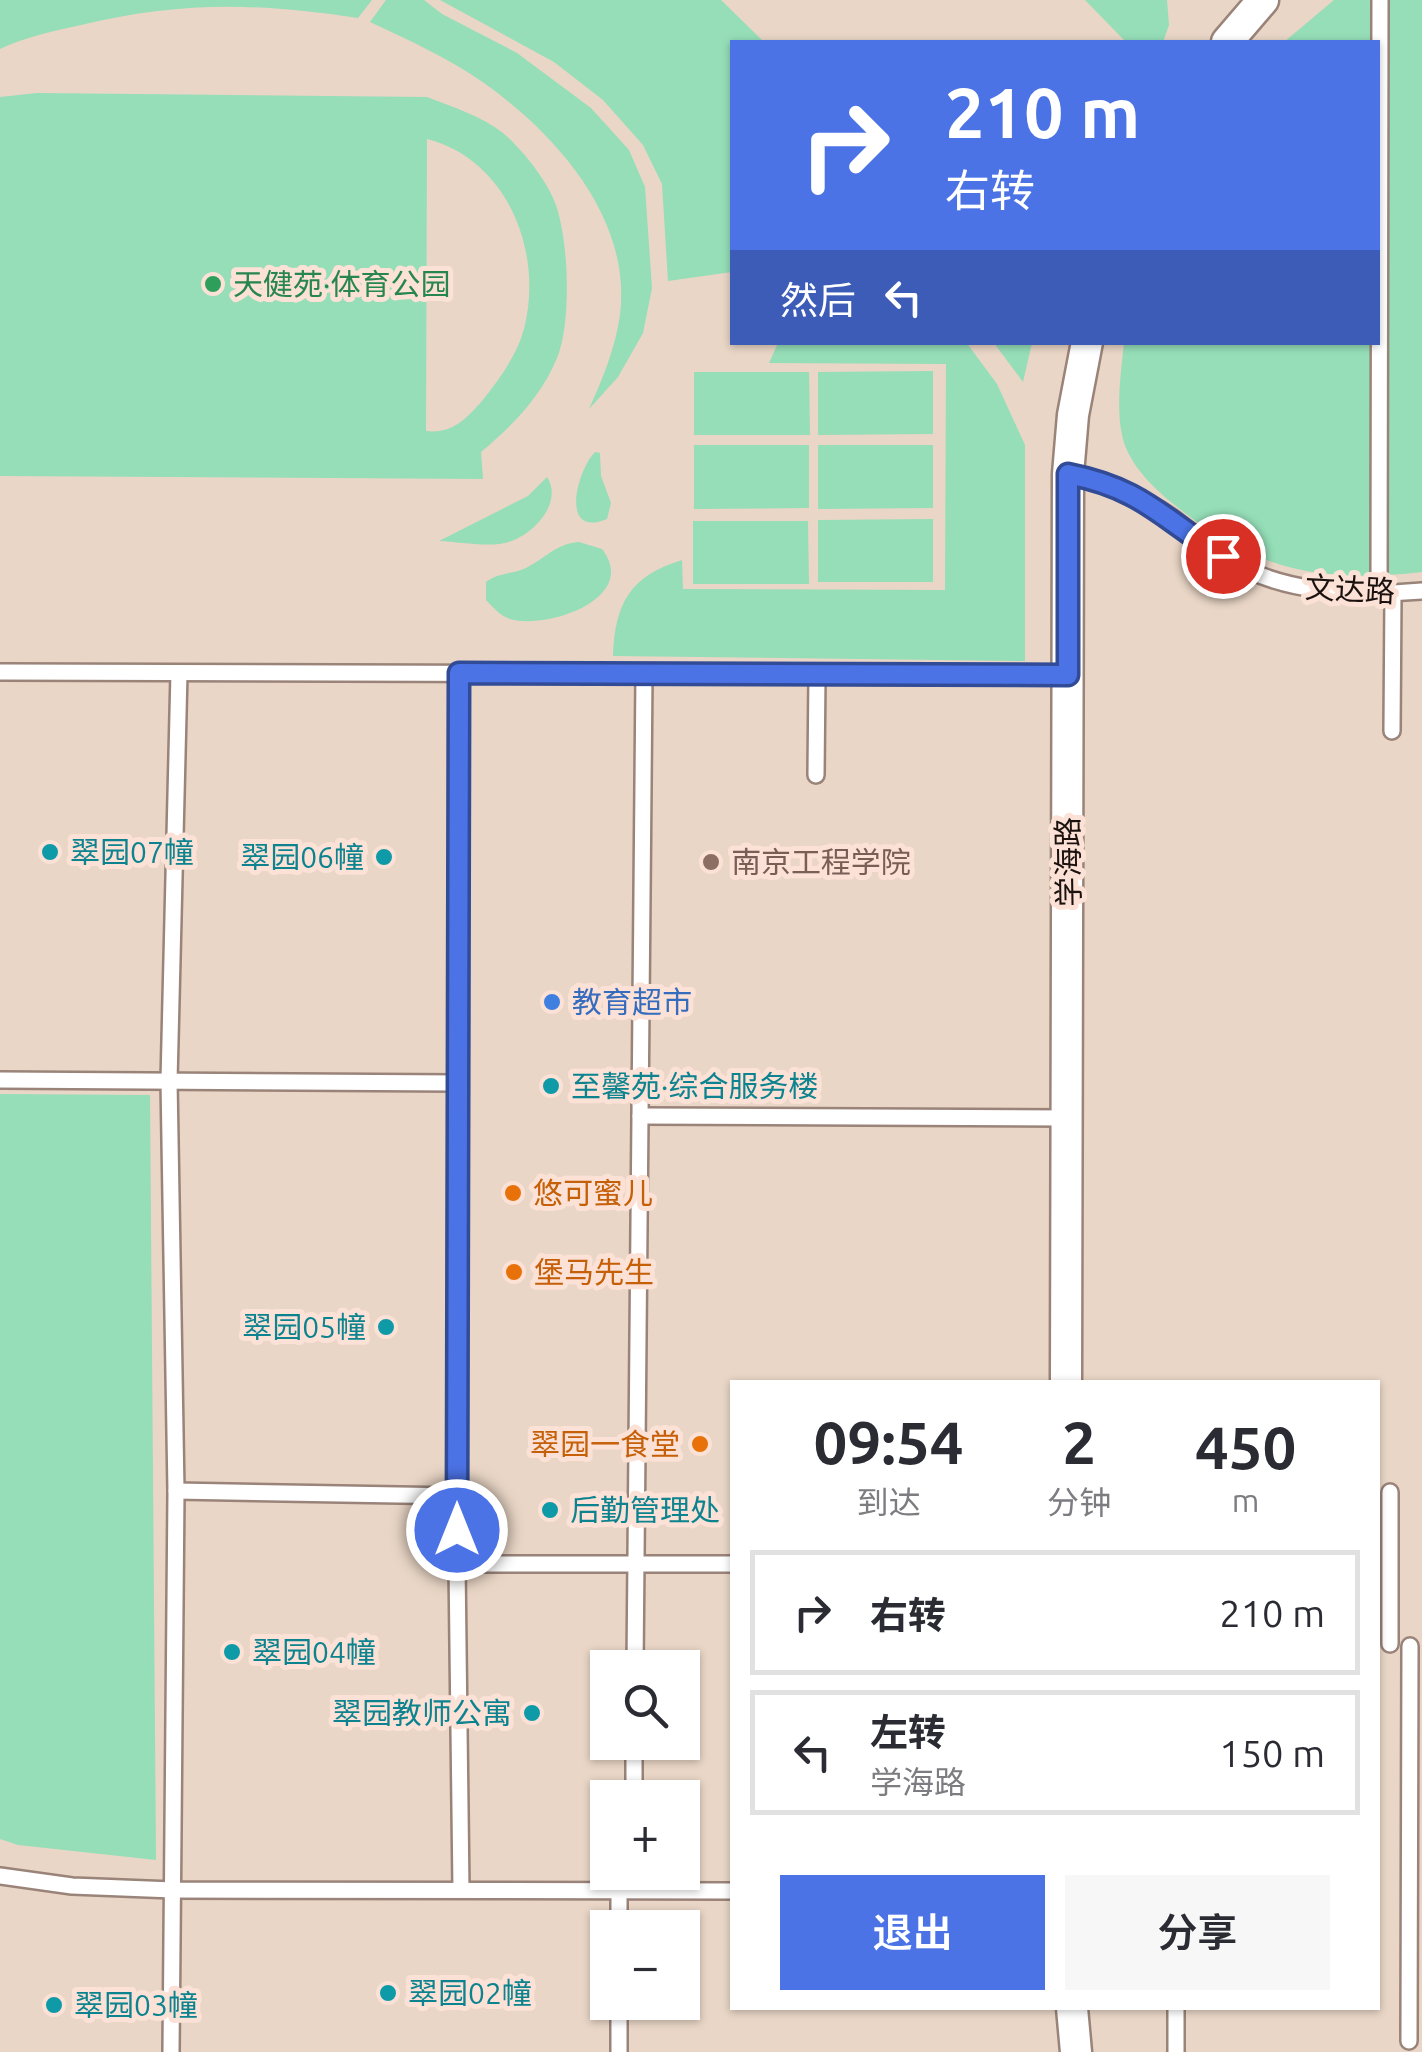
<!DOCTYPE html>
<html lang="zh">
<head>
<meta charset="utf-8">
<style>
  :root { --surface:#fff; --page:#f7f7f7; --text:#2b2b33; --muted:#7c7c81; --line:#e1e1e2; --accent:#4c73e6 }
  body { margin:0; font-family:Ubuntu,"Noto Sans SC",sans-serif; background:var(--page); color:var(--text); height:100vh; display:flex; flex-direction:column; font-size:38px; white-space:nowrap }
  * { box-sizing:border-box; margin:0 }
  p { font-size:32px; color:var(--muted) }
  .icon { flex:none; width:55px; height:55px; fill:none; stroke:currentColor; stroke-width:2; stroke-linecap:round; stroke-linejoin:round }
  .map { position:relative; flex:1; overflow:hidden }
  .side { position:absolute; left:730px; top:1380px; width:650px; height:630px; display:flex; flex-direction:column; background:var(--surface); border-radius:0px; box-shadow:0 2px 8px #0004 }
  .side>* { flex:none }
  .hud { position:absolute; left:730px; top:40px; width:650px; height:305px; border-radius:0px; box-shadow:0 2px 8px #0004; background:#4c73e6; color:#fff; overflow:hidden }
  .buttons { position:absolute; left:590px; top:1650px; display:grid; gap:20px }
  .buttons a { display:grid; place-items:center; width:110px; height:110px; border-radius:0px; background:var(--surface); box-shadow:0 2px 8px #0004; font-size:50px }
  .pin { position:absolute; display:grid; place-items:center; width:85px; height:85px; color:#fff; margin:-42px; border:5px solid #fff; border-radius:50%; box-shadow:0 2px 10px #0007 }
  .me { position:absolute; width:110px; margin:-55px; rotate:0deg; stroke-linejoin:round; filter:drop-shadow(0 0 8px #0008) }
  .turn { display:flex; align-items:center; gap:35px; height:210px; padding:0 50px; font-size:45px }
  .turn .icon { width:130px; height:130px; stroke-width:2.5 }
  .turn b { display:block; font-size:70px; line-height:85px }
  .then { display:flex; align-items:center; height:95px; padding:0 50px; background:#0003; gap:20px; font-size:38px }
  .eta { display:flex; justify-content:space-evenly; align-items:center; height:170px; text-align:center }
  .eta b { font-size:60px; font-weight:600; line-height:70px }
  .primary-button { display:flex; gap:20px; margin-top:auto; padding:20px 50px }
  .primary-button a { flex:1; height:115px; border-radius:0px; background:var(--accent); color:#fff; font-size:40px; font-weight:600; line-height:115px; text-align:center }
  .primary-button a+a { background:var(--page); color:var(--text) }
  ul { padding:0; list-style:none }
  li { display:flex; align-items:center; gap:30px; height:125px; margin:0 20px 15px; padding:0 30px; border:5px solid var(--line); border-radius:0px }
  li div { flex:1 }
  li b { display:block; font-size:38px }
  li em { font-style:normal }
  .map>svg:first-child { display:block }
  .education { fill:#e9d6c6; fill-rule:evenodd }
  .green { fill:#95deb8; fill-rule:evenodd }
  .lines { fill:none; stroke-linecap:round; stroke-linejoin:round }
  .service-casing { stroke:#9a8379; stroke-width:20 }
  .minor-casing { stroke:#9a8379; stroke-width:35 }
  .service { stroke:#fff; stroke-width:15 }
  .minor { stroke:#fff; stroke-width:30 }
  .route-casing { stroke:#314b96; stroke-width:25 }
  .route { stroke:#4c73e6; stroke-width:18 }
  .leisure-dot { fill:#2e9e5b; stroke:#fbe1d6; stroke-width:4 }
  .culture-dot { fill:#0f9aa8; stroke:#fbe1d6; stroke-width:4 }
  .education-dot { fill:#8d6e63; stroke:#fbe1d6; stroke-width:4 }
  .shop-dot { fill:#3f7fe0; stroke:#fbe1d6; stroke-width:4 }
  .food-dot { fill:#e8710a; stroke:#fbe1d6; stroke-width:4 }
  .labels { text-anchor:middle; dominant-baseline:central; stroke-width:10; stroke-linejoin:round; paint-order:stroke }
  .leisure-label { font-size:30px; fill:#27864d; stroke:#fbe1d6; text-anchor:start }
  .street-label { font-size:30px; fill:#1b120f; stroke:#fbe1d6 }
  .culture-label { font-size:30px; fill:#0d838f; stroke:#fbe1d6; text-anchor:start }
  .education-label { font-size:30px; fill:#785e54; stroke:#fbe1d6; text-anchor:start }
  .shop-label { font-size:30px; fill:#366cbe; stroke:#fbe1d6; text-anchor:start }
  .food-label { font-size:30px; fill:#c56008; stroke:#fbe1d6; text-anchor:start }
</style>
</head>
<body>
<div class="map">
<svg width="1422" height="2052" viewBox="0 0 1422 2052">
  <rect width="100%" height="100%" fill="#fbe1d6"/>
  <!-- education -->
  <path class="education" d="M0,0H1422V2052H0ZM732,42H1378V342H732ZM732,1382H1378V2008H732ZM608,1668H682V1742H608ZM608,1798H682V1872H608ZM608,1928H682V2002H608Z"/>
  <!-- green -->
  <g class="green">
    <path d="M0,0H372L358,18C257,3 182,1 81,25C54,31 25,37 0,49Z"/>
    <path d="M386,0H424L442,14L517,53L591,108L629,150L645,187L652,288L643,333L618,377L589,409C603,378 615,349 620,315C632,219 557,135 484,83C449,58 408,40 370,22Z"/>
    <path d="M440,0H721L764,42H732V272L668,281L662,184L643,145L603,100L554,62Z"/>
    <path d="M1085,0H1167L1169,25L1163,42H1126Z"/>
    <path d="M1334,0H1422V572C1318,584 1253,570 1171,502C1151,486 1127,461 1122,435C1116,406 1121,371 1124,343L1378,342V42H1284Z"/>
    <path d="M37,93L427,97C453,107 481,116 503,133C521,148 545,178 554,200C569,236 572,322 557,358C541,397 513,425 481,452L483,479L0,476V97ZM427,139C507,159 544,252 524,329C517,355 499,380 482,401C465,420 452,434 426,431Z"/>
    <path d="M966,342L997,384L1025,445V661L613,656C615,603 630,576 682,560L683,589L945,590L946,364L769,363L778,343Z"/>
    <path d="M994,343H1032L1023,382Z"/>
    <path d="M933,371V434L818,435V372Z"/>
    <path d="M694,372H809L810,435H694Z"/>
    <path d="M694,445H809V508L694,509Z"/>
    <path d="M818,445H933V508L818,509Z"/>
    <path d="M595,452L600,453L601,476L611,503L607,519C559,539 577,470 595,452Z"/>
    <path d="M547,477C564,503 532,537 505,543C486,547 459,542 439,541L528,496Z"/>
    <path d="M933,519V582H818V520Z"/>
    <path d="M693,521H808L809,584H693Z"/>
    <path d="M579,542L602,549C640,598 548,630 510,619C500,616 493,607 486,600V582C498,573 513,574 526,568C546,558 555,544 579,542Z"/>
    <path d="M0,1094L150,1095L156,1860L18,1845L0,1839Z"/>
  </g>
  <g class="lines">
    <!-- service casing -->
    <g class="service-casing">
      <g id="service">
        <path d="M1068,474C1107,482 1140,495 1173,518C1196,535 1216,554 1241,567C1295,594 1364,596 1422,591"/>
        <path d="M1379,593L1380,0"/>
        <path d="M0,672L1068,675"/>
        <path d="M459,673L457,1564L461,1890"/>
        <path d="M1392,731L1393,594"/>
        <path d="M816,775L817,674"/>
        <path d="M0,1080L457,1083"/>
        <path d="M640,1116L1067,1118"/>
        <path d="M176,1491L457,1496"/>
        <path d="M1390,1492V1644"/>
        <path d="M457,1564H732"/>
        <path d="M635,1668L644,674"/>
        <path d="M634,1784V1742"/>
        <path d="M0,1876L72,1886L173,1890L732,1891"/>
        <path d="M619,1928V1890"/>
        <path d="M1176,2008V2052"/>
        <path d="M1409,2041L1410,1646"/>
        <path d="M171,2052L176,1491L169,1081L179,673"/>
        <path d="M619,2052V2002"/>
      </g>
    </g>
    <!-- minor casing -->
    <g class="minor-casing">
      <g id="minor">
        <path d="M1227,42L1263,0"/>
        <path d="M1066,1382L1068,474L1073,415L1087,342"/>
        <path d="M1072,2008L1076,2052"/>
      </g>
    </g>
    <!-- service -->
    <use href="#service" class="service"/>
    <!-- minor -->
    <use href="#minor" class="minor"/>
  </g>
  <g class="lines">
    <!-- route casing -->
    <g class="route-casing">
      <path id="route" d="M457,1530L459,673L1068,675V474C1144,489 1162,519 1223,556"/>
    </g>
    <!-- route -->
    <use href="#route" class="route"/>
  </g>
  <!-- markers -->
  <circle class="leisure-dot" cx="213" cy="284" r="10"/>
  <g class="culture-dot">
    <circle cx="50" cy="852" r="10"/>
    <circle cx="384" cy="857" r="10"/>
    <circle cx="551" cy="1086" r="10"/>
    <circle cx="386" cy="1327" r="10"/>
    <circle cx="550" cy="1510" r="10"/>
    <circle cx="232" cy="1652" r="10"/>
    <circle cx="532" cy="1713" r="10"/>
    <circle cx="388" cy="1993" r="10"/>
    <circle cx="54" cy="2005" r="10"/>
  </g>
  <circle class="education-dot" cx="711" cy="862" r="10"/>
  <circle class="shop-dot" cx="552" cy="1002" r="10"/>
  <g class="food-dot">
    <circle cx="513" cy="1193" r="10"/>
    <circle cx="514" cy="1272" r="10"/>
    <circle cx="700" cy="1444" r="10"/>
  </g>
  <g class="labels">
    <!-- leisure labels -->
    <g class="leisure-label">
      <text x="233" y="284">天健苑·体育公园</text>
    </g>
    <!-- street labels -->
    <g class="street-label">
      <text transform="translate(1350 589) rotate(3)">文达路</text>
      <text transform="translate(1068 862) rotate(-91)">学海路</text>
    </g>
    <!-- culture labels -->
    <g class="culture-label">
      <text x="70" y="852">翠园07幢</text>
      <text x="364" y="857" text-anchor="end">翠园06幢</text>
      <text x="571" y="1086">至馨苑·综合服务楼</text>
      <text x="366" y="1327" text-anchor="end">翠园05幢</text>
      <text x="570" y="1510">后勤管理处</text>
      <text x="252" y="1652">翠园04幢</text>
      <text x="512" y="1713" text-anchor="end">翠园教师公寓</text>
      <text x="408" y="1993">翠园02幢</text>
      <text x="74" y="2005">翠园03幢</text>
    </g>
    <!-- education labels -->
    <g class="education-label">
      <text x="731" y="862">南京工程学院</text>
    </g>
    <!-- shop labels -->
    <g class="shop-label">
      <text x="572" y="1002">教育超市</text>
    </g>
    <!-- food labels -->
    <g class="food-label">
      <text x="533" y="1193">悠可蜜儿</text>
      <text x="534" y="1272">堡马先生</text>
      <text x="680" y="1444" text-anchor="end">翠园一食堂</text>
    </g>
  </g>
</svg>
<div class="buttons">
<a><svg class="icon" aria-label="search" viewBox="0 0 24 24"><circle cx="10" cy="10" r="6"/><path d="M15 15l6 6"/></svg></a>
<a>+</a>
<a>−</a>
</div>
<div class="pin" style="left:1223px;top:556px;background:#d93025"><svg class="icon" aria-label="arrive" viewBox="0 0 24 24"><path d="M6 21V4h12l-3 4 3 4H6"/></svg></div>
<svg class="me" style="left:457px;top:1530px" viewBox="-20 -20 40 40"><circle r="17" fill="#4c73e6" stroke="#fff" stroke-width="3"/><path d="M0-11L8 9 0 5-8 9z" fill="#fff"/></svg>
<div class="hud">
<div class="turn"><svg class="icon" aria-label="right" viewBox="0 0 24 24"><path d="M7 20v-9h11M14 6l5 5-5 5"/></svg><div><b>210 m</b>右转</div></div>
<div class="then">然后<svg class="icon" aria-label="left" viewBox="0 0 24 24"><path d="M17 20v-9H6M10 6l-5 5 5 5"/></svg></div>
</div>
<section class="side">
<div class="eta">
<div><b>09:54</b><p>到达</p></div>
<div><b>2</b><p>分钟</p></div>
<div><b>450</b><p>m</p></div>
</div>
<ul>
<li><svg class="icon" aria-label="right" viewBox="0 0 24 24"><path d="M7 20v-9h11M14 6l5 5-5 5"/></svg><div><b>右转</b></div><em>210 m</em></li>
<li><svg class="icon" aria-label="left" viewBox="0 0 24 24"><path d="M17 20v-9H6M10 6l-5 5 5 5"/></svg><div><b>左转</b><p>学海路</p></div><em>150 m</em></li>
</ul>
<div class="primary-button"><a>退出</a><a>分享</a></div>
</section>
</div>
</body>
</html>
